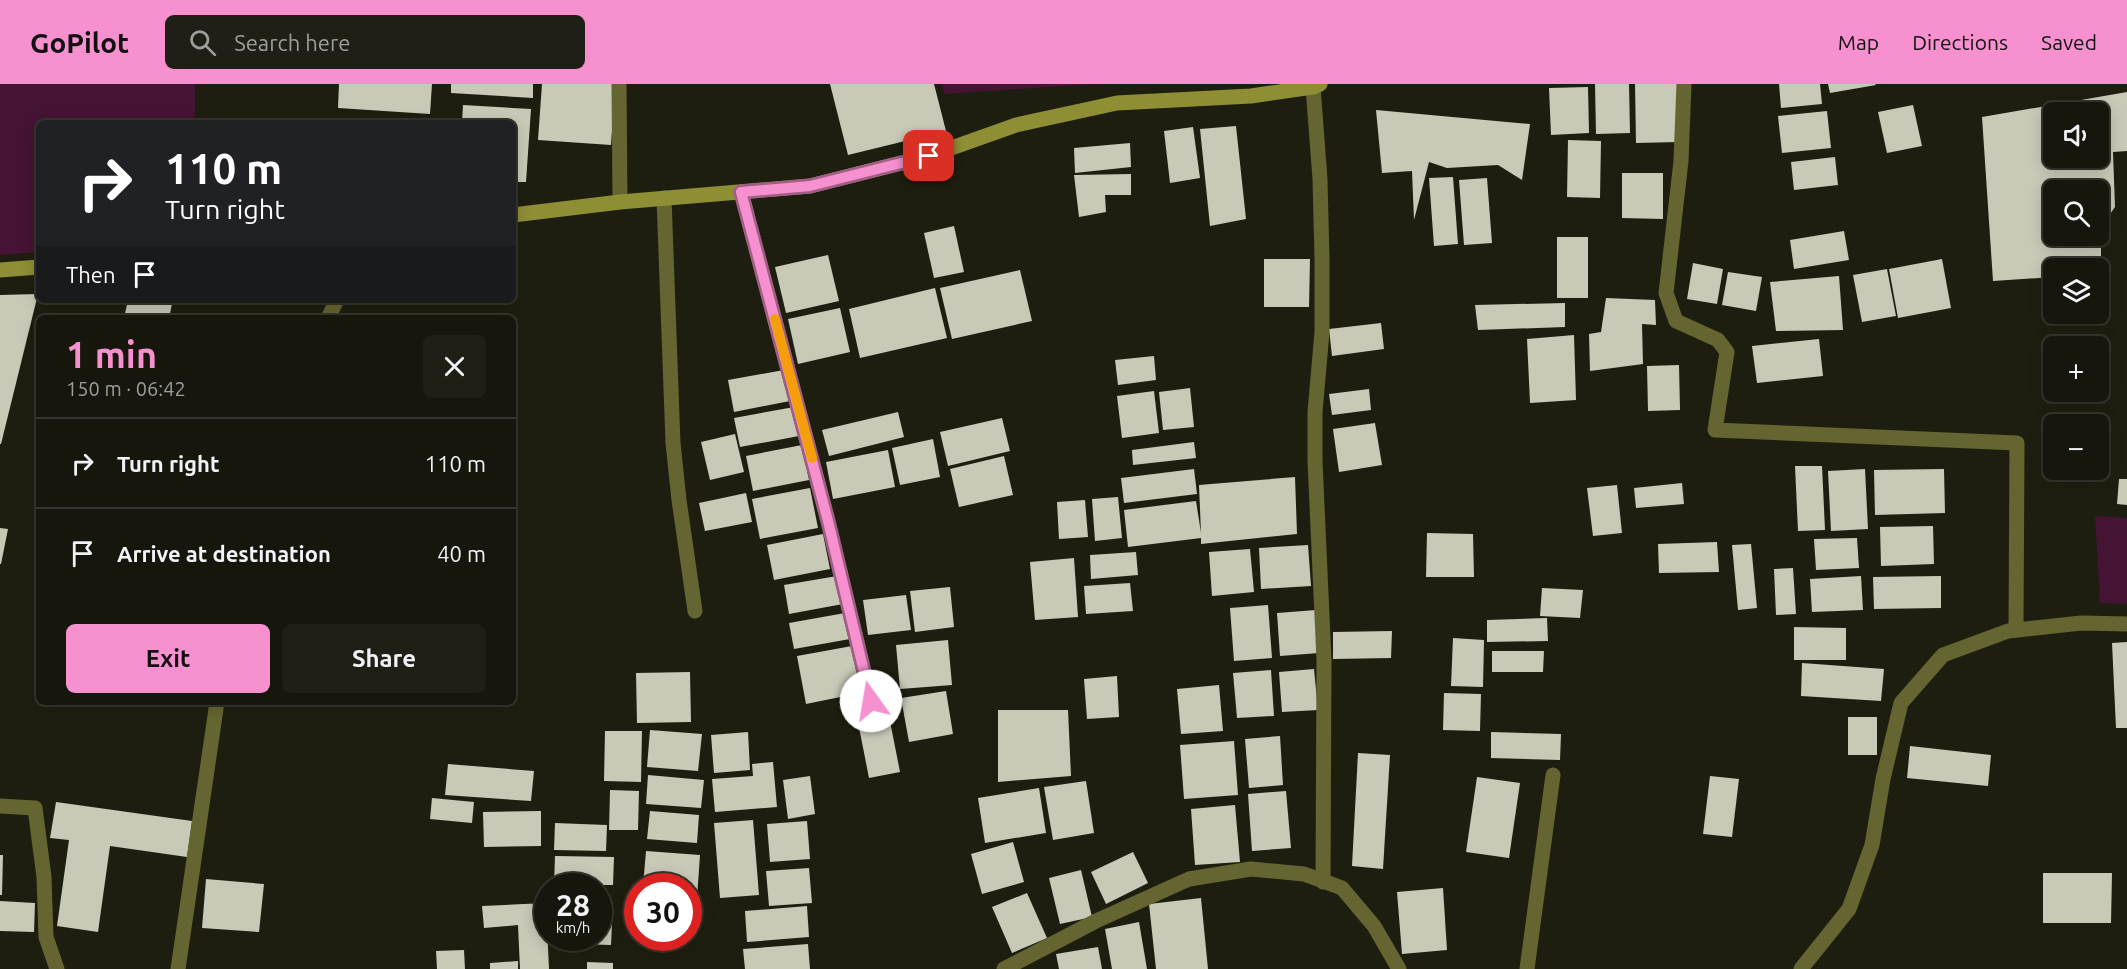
<!DOCTYPE html>
<html lang="en">
<head>
<meta charset="utf-8">
<style>
  :root { --surface:#16160c; --page:#1f1f15; --text:#f1f3f6; --muted:#9e9f9d; --line:#35352d; --accent:#f690cf }
  body { margin:0; font-family:Ubuntu,sans-serif; background:var(--page); color:var(--text); height:100vh; display:flex; flex-direction:column; font-size:22px; white-space:nowrap }
  * { box-sizing:border-box; margin:0 }
  p { font-size:20px; color:var(--muted) }
  .icon { flex:none; width:33px; height:33px; fill:none; stroke:currentColor; stroke-width:2; stroke-linecap:round; stroke-linejoin:round }
  .map { position:relative; flex:1; overflow:hidden }
  .details { position:absolute; left:36px; top:231px; width:480px; height:390px; display:flex; flex-direction:column; background:var(--surface); border-radius:9px; box-shadow:0 3px 15px #0003,0 0 0 2px var(--line) }
  .details>* { flex:none }
  .guide { position:absolute; left:36px; top:36px; width:480px; height:183px; border-radius:9px; box-shadow:0 3px 15px #0003,0 0 0 2px var(--line); background:#202124; color:#fff; overflow:hidden }
  .fabs { position:absolute; left:2043px; top:18px; display:grid; gap:12px }
  .fabs a { display:grid; place-items:center; width:66px; height:66px; border-radius:9px; background:var(--surface); box-shadow:0 3px 15px #0003,0 0 0 2px var(--line); font-size:30px }
  .speed { position:absolute; left:534px; top:789px; display:flex; gap:12px; font-size:30px; font-weight:700; text-align:center }
  .speed>* { display:grid; place-content:center; width:78px; height:78px; border-radius:50%; background:var(--surface); box-shadow:0 3px 15px #0003,0 0 0 2px var(--line); line-height:1 }
  .speed small { font-size:15px; font-weight:400 }
  .speed .limit { border:9px solid #d22; background:#fff; color:#111 }
  .pin { position:absolute; display:grid; place-items:center; width:51px; height:51px; color:#fff; margin:-26px; border-radius:12px; box-shadow:0 3px 9px #0006 }
  .me { position:absolute; width:66px; margin:-33px; rotate:347deg; stroke-linejoin:round; filter:drop-shadow(0 0 4px #0008) }
  .turn { display:flex; align-items:center; gap:21px; height:126px; padding:0 30px; font-size:27px }
  .turn .icon { width:78px; height:78px; stroke-width:2.5 }
  .turn b { display:block; font-size:42px; line-height:51px }
  .then { display:flex; align-items:center; height:57px; padding:0 30px; background:#0003; gap:12px; font-size:22px }
  .round { display:grid; place-items:center; flex:none; width:63px; height:63px; border-radius:9px; background:var(--page) }
  .head { display:flex; align-items:center; justify-content:space-between; height:102px; padding:0 30px }
  h1 { font-size:36px; font-weight:700; line-height:45px; color:var(--accent) }
  .cta { display:flex; gap:12px; margin-top:auto; padding:12px 30px }
  .cta a { flex:1; height:69px; border-radius:9px; background:var(--accent); color:#111; font-size:24px; font-weight:700; line-height:69px; text-align:center }
  .cta a+a { background:var(--page); color:var(--text) }
  ul { padding:0; list-style:none }
  li { display:flex; align-items:center; gap:18px; height:90px; padding:0 30px; border-top:2px solid var(--line) }
  li div { flex:1 }
  li b { display:block; font-size:22px }
  li em { font-style:normal }
  header { display:flex; align-items:center; gap:36px; box-sizing:border-box; height:84px; padding:0 30px; background:var(--accent); color:#111 }
  header strong { font-size:28px }
  nav { display:flex; gap:33px; margin-inline-start:auto; font-size:21px }
  .search { width:420px; height:54px; background:var(--page); display:flex; align-items:center; gap:15px; box-sizing:border-box; padding:0 21px; border-radius:9px; color:var(--muted); font-size:22px }
  .map>svg:first-child { display:block }
  .green { fill:#451334 }
  .building { fill:#c8c9b7; fill-rule:evenodd }
  .lines { fill:none; stroke-linecap:round; stroke-linejoin:round }
  .lane { stroke:#656531; stroke-width:15 }
  .street { stroke:#656531; stroke-width:15 }
  .secondary { stroke:#8e8e35; stroke-width:15 }
  .route-casing { stroke:#a05e87; stroke-width:15 }
  .route { stroke:#f690cf; stroke-width:10 }
  .slow { stroke:#f59e0b; stroke-width:10 }
</style>
</head>
<body>
<header>
<strong>GoPilot</strong>
<div class="search"><svg class="icon" aria-label="search" viewBox="0 0 24 24"><circle cx="10" cy="10" r="6"/><path d="M15 15l6 6"/></svg>Search here</div>
<nav><a>Map</a><a>Directions</a><a>Saved</a></nav>
</header>
<div class="map">
<svg width="2127" height="885" viewBox="0 0 2127 885">
  <rect width="100%" height="100%" fill="#1e1e10"/>
  <!-- green -->
  <g class="green">
    <path d="M0,0H195V39H39V168L0,171Z"/>
    <path d="M942,0H1093L944,10Z"/>
    <path d="M2095,432L2127,434V520L2100,519Z"/>
  </g>
  <!-- building -->
  <g class="building">
    <path d="M339,0H432L430,30L338,24Z"/>
    <path d="M451,0H533V14L451,9Z"/>
    <path d="M542,0H615L611,61L538,56Z"/>
    <path d="M830,0H934L946,47L848,71Z"/>
    <path d="M1595,0H1629L1630,49L1596,50Z"/>
    <path d="M1635,0H1677L1678,58L1636,59Z"/>
    <path d="M1779,0H1820L1822,20L1781,24Z"/>
    <path d="M1828,0H1875L1876,1L1830,9Z"/>
    <path d="M1588,3L1589,49L1551,51L1549,4Z"/>
    <path d="M2127,8V67L2113,68L2115,123L2101,143V191H2098V184H2054V193L1993,197L1982,33ZM2054,28H2098V74H2054ZM2054,106H2098V152H2054Z"/>
    <path d="M463,21L531,25L526,98H513V39H462Z"/>
    <path d="M1913,21L1922,62L1887,69L1878,28Z"/>
    <path d="M1376,26L1530,40L1522,96L1498,81L1447,84L1429,78L1414,136L1412,87L1382,89Z"/>
    <path d="M1827,27L1831,64L1782,69L1778,32Z"/>
    <path d="M1236,42L1246,135L1210,142L1200,45Z"/>
    <path d="M1193,43L1200,94L1170,99L1164,47Z"/>
    <path d="M1568,56L1601,57L1600,114L1567,113Z"/>
    <path d="M1130,59L1131,83L1075,89L1074,64Z"/>
    <path d="M1835,73L1838,101L1794,106L1791,78Z"/>
    <path d="M1622,89H1663V135L1622,134Z"/>
    <path d="M1131,90V111H1105L1106,128L1079,133L1074,91Z"/>
    <path d="M1453,93L1458,160L1434,162L1429,94Z"/>
    <path d="M1487,94L1492,159L1464,161L1459,96Z"/>
    <path d="M954,142L964,188L934,194L924,149Z"/>
    <path d="M1844,147L1849,176L1794,185L1790,156Z"/>
    <rect x="1557" y="153" width="31" height="61"/>
    <path d="M828,171L839,217L786,229L775,183Z"/>
    <path d="M1264,175H1310L1309,223H1264Z"/>
    <path d="M1942,175L1951,224L1898,234L1889,185Z"/>
    <path d="M1693,179L1723,185L1717,220L1687,215Z"/>
    <path d="M1887,185L1896,232L1862,238L1853,191Z"/>
    <path d="M1020,186L1032,237L952,255L940,204Z"/>
    <path d="M1728,188L1762,193L1756,227L1722,221Z"/>
    <path d="M1839,192L1843,246L1776,247L1770,198Z"/>
    <path d="M935,204L947,254L860,274L849,225Z"/>
    <path d="M38,210L1,360H0V211Z"/>
    <path d="M1606,214L1655,216L1656,241L1642,240L1643,280L1590,287L1589,250L1601,248Z"/>
    <path d="M128,216H156L172,220L169,234H124Z"/>
    <path d="M1565,219V243L1478,246L1475,221Z"/>
    <path d="M840,224L850,268L798,280L788,235Z"/>
    <path d="M1381,239L1384,265L1332,272L1329,245Z"/>
    <path d="M1574,251L1576,316L1530,319L1527,255Z"/>
    <path d="M1819,255L1823,292L1757,299L1752,262Z"/>
    <path d="M1154,272L1156,296L1118,301L1115,276Z"/>
    <path d="M1679,281L1680,326L1648,327L1647,282Z"/>
    <path d="M784,286L790,317L734,328L728,296Z"/>
    <path d="M1190,304L1194,343L1163,346L1159,308Z"/>
    <path d="M1369,305L1371,326L1332,331L1329,310Z"/>
    <path d="M1154,307L1159,349L1122,354L1117,312Z"/>
    <path d="M794,323L799,352L740,363L734,334Z"/>
    <path d="M898,328L904,353L829,372L822,346Z"/>
    <path d="M1002,334L1010,367L948,382L940,348Z"/>
    <path d="M1375,339L1382,381L1339,388L1333,345Z"/>
    <path d="M735,350L744,388L710,396L701,358Z"/>
    <path d="M933,355L940,393L900,401L892,364Z"/>
    <path d="M1194,358L1196,374L1133,381L1132,366Z"/>
    <path d="M802,361L809,396L753,407L746,372Z"/>
    <path d="M888,366L895,403L833,415L826,378Z"/>
    <path d="M1004,372L1013,411L959,423L950,385Z"/>
    <path d="M1795,382H1822L1825,446L1798,447Z"/>
    <path d="M1194,385L1197,410L1124,419L1121,394Z"/>
    <path d="M1865,385L1868,445L1831,447L1828,387Z"/>
    <path d="M1944,385L1945,429L1875,431L1874,386Z"/>
    <path d="M1295,393L1297,450L1201,460V454L1128,463L1124,426L1196,417L1201,449L1199,401Z"/>
    <path d="M2119,395H2127V421L2117,420Z"/>
    <path d="M1682,399L1684,420L1636,424L1634,404Z"/>
    <path d="M1617,401L1622,449L1593,452L1587,404Z"/>
    <path d="M810,404L818,444L760,455L752,415Z"/>
    <path d="M746,409L752,438L705,447L699,419Z"/>
    <path d="M1118,413L1122,454L1095,457L1092,415Z"/>
    <path d="M1085,416L1088,453L1059,455L1057,418Z"/>
    <path d="M1933,442L1934,480L1881,482L1880,443Z"/>
    <path d="M0,444L8,445L1,480H0Z"/>
    <path d="M1427,449L1473,450L1474,493H1426Z"/>
    <path d="M823,450L830,485L774,496L767,461Z"/>
    <path d="M1857,454L1859,484L1816,486L1814,455Z"/>
    <path d="M1717,458L1719,488L1659,489L1658,460Z"/>
    <path d="M1751,460L1757,524L1738,526L1732,461Z"/>
    <path d="M1308,461L1311,502L1261,505L1259,464Z"/>
    <path d="M1250,465L1254,508L1212,512L1209,468Z"/>
    <path d="M1136,468L1138,491L1091,495L1090,471Z"/>
    <path d="M1074,474L1078,533L1035,536L1030,478Z"/>
    <path d="M1793,484L1796,530L1776,531L1774,485Z"/>
    <path d="M837,492L843,520L789,530L784,501Z"/>
    <path d="M1861,492L1863,526L1812,528L1810,495Z"/>
    <path d="M1941,492V524L1874,525L1873,493Z"/>
    <path d="M1130,499L1133,527L1086,530L1084,502Z"/>
    <path d="M950,503L954,543L915,548L910,507Z"/>
    <path d="M1542,504L1583,506L1580,534L1540,532Z"/>
    <path d="M906,511L911,546L868,551L863,516Z"/>
    <path d="M1268,521L1272,574L1234,577L1230,524Z"/>
    <path d="M1316,526L1319,569L1280,572L1277,529Z"/>
    <path d="M845,529L850,555L794,565L789,539Z"/>
    <path d="M1547,534L1548,557L1487,558V536Z"/>
    <path d="M1794,543L1846,544V576H1794Z"/>
    <path d="M1392,547L1391,574L1333,575V548Z"/>
    <path d="M1453,554L1484,556L1483,603L1451,602Z"/>
    <path d="M948,556L952,601L900,605L896,561Z"/>
    <path d="M2127,558V644H2116L2112,559Z"/>
    <path d="M852,562L860,609L806,620L797,572Z"/>
    <path d="M1492,567H1544L1543,588H1492Z"/>
    <path d="M1802,579L1884,585L1881,617L1801,612Z"/>
    <path d="M1314,585L1318,626L1282,628L1279,588Z"/>
    <path d="M1271,586L1274,632L1237,634L1233,589Z"/>
    <path d="M690,588L691,638L637,639L636,589Z"/>
    <path d="M1117,592L1119,633L1087,635L1084,595Z"/>
    <path d="M1219,601L1223,647L1181,650L1177,605Z"/>
    <path d="M946,607L953,650L909,658L901,614Z"/>
    <path d="M1444,609L1481,610L1480,647L1443,646Z"/>
    <path d="M887,622L900,688L869,694L856,628Z"/>
    <path d="M998,626H1068L1071,692L998,698Z"/>
    <rect x="1848" y="633" width="29" height="38"/>
    <path d="M650,646L702,650L698,687L647,683Z"/>
    <path d="M605,647H642L641,698L604,697Z"/>
    <path d="M748,648L750,686L714,689L711,651Z"/>
    <path d="M1491,648L1561,650L1560,676L1491,674Z"/>
    <path d="M1280,652L1283,701L1249,704L1245,655Z"/>
    <path d="M1234,657L1238,711L1184,715L1180,661Z"/>
    <path d="M1910,662L1991,671L1988,702L1907,694Z"/>
    <path d="M1358,669L1390,671L1383,785L1352,782Z"/>
    <path d="M773,678L777,723L715,728L712,695L753,692L752,680Z"/>
    <path d="M448,680L534,687L531,717L445,711Z"/>
    <path d="M648,691L704,696L701,724L646,720Z"/>
    <path d="M810,692L815,730L788,735L783,696Z"/>
    <path d="M1710,692L1739,695L1732,753L1703,750Z"/>
    <path d="M1477,693L1520,699L1509,774L1466,768Z"/>
    <path d="M1086,697L1094,749L1053,756L1044,703Z"/>
    <path d="M1039,704L1046,749L985,759L978,714Z"/>
    <path d="M610,706L639,707L638,746H609Z"/>
    <path d="M1286,707L1291,764L1252,767L1248,710Z"/>
    <path d="M432,714L474,718L472,739L430,735Z"/>
    <path d="M56,718L192,737L187,773L110,762L98,848L57,842L69,756L50,754Z"/>
    <path d="M1235,721L1240,778L1195,781L1191,725Z"/>
    <path d="M541,727V762L484,763L483,728Z"/>
    <path d="M650,727L699,731L697,759L647,755Z"/>
    <path d="M753,736L759,811L720,814L714,739Z"/>
    <path d="M807,737L810,775L770,778L767,740Z"/>
    <path d="M555,739L607,741L606,767L554,766Z"/>
    <path d="M1013,758L1024,798L982,810L971,770Z"/>
    <path d="M646,767L700,771L697,814L688,813V802H643Z"/>
    <path d="M1133,768L1148,799L1106,820L1091,788Z"/>
    <path d="M0,771H3L2,811H0Z"/>
    <path d="M555,772L614,773L613,801H554Z"/>
    <path d="M809,784L812,819L769,822L766,787Z"/>
    <path d="M1081,786L1092,833L1060,840L1049,794Z"/>
    <path d="M2043,789H2112L2111,839H2043Z"/>
    <path d="M206,795L264,800L259,848L202,844Z"/>
    <path d="M1443,804L1447,866L1402,870L1397,808Z"/>
    <path d="M1027,809L1047,854L1012,869L992,823Z"/>
    <path d="M1201,814L1208,885H1156L1149,820Z"/>
    <path d="M0,817L35,819L34,848L0,847Z"/>
    <path d="M598,817L613,818L611,861L576,860V854H598Z"/>
    <path d="M546,819L549,885H520L518,841L484,844L482,822Z"/>
    <path d="M807,822L809,853L747,858L745,827Z"/>
    <path d="M1139,838L1147,885H1112L1105,845Z"/>
    <path d="M808,860L810,885H745L743,865Z"/>
    <path d="M1098,863L1102,885H1059L1056,870Z"/>
    <path d="M464,866L465,885H437L436,867Z"/>
    <path d="M518,877V885H490V879Z"/>
    <path d="M587,878L613,879V885H587Z"/>
  </g>
  <g class="lines">
    <!-- lane -->
    <path class="lane" d="M619,0L620,118"/>
    <!-- street -->
    <g class="street">
      <path d="M1684,0L1681,77L1666,209L1676,237L1718,256L1727,268L1715,346L2017,359L2016,546"/>
      <path d="M1313,3L1320,95L1322,175V248L1315,328V377L1324,576L1323,798"/>
      <path d="M741,108L828,437L871,617"/>
      <path d="M664,114L673,359L679,416L695,527"/>
      <path d="M328,234L337,216"/>
      <path d="M0,722L35,724L44,793L46,853L57,885"/>
      <path d="M178,885L217,618"/>
      <path d="M1004,885L1096,837L1189,795L1251,785L1304,790L1342,804L1374,842L1399,885"/>
      <path d="M1527,885L1553,691"/>
      <path d="M1801,885L1849,825L1872,761L1883,695L1901,619L1943,571L2008,547L2081,539L2127,540"/>
    </g>
    <!-- secondary -->
    <g class="secondary">
      <path d="M513,131L620,118L810,102L929,72L1016,41L1117,19L1251,12L1313,3L1320,0"/>
      <path d="M0,186L39,183"/>
    </g>
  </g>
  <g class="lines">
    <!-- route casing -->
    <g class="route-casing">
      <path id="route" d="M871,617L828,437L741,108L810,102L929,72"/>
    </g>
    <!-- route -->
    <use href="#route" class="route"/>
    <!-- slow -->
    <path class="slow" d="M775,235L812,374"/>
  </g>
</svg>
<div class="fabs">
<a><svg class="icon" aria-label="sound" viewBox="0 0 24 24"><path d="M4 9h4l5-4v14l-5-4H4zM17 9q2 3 0 6"/></svg></a>
<a><svg class="icon" aria-label="search" viewBox="0 0 24 24"><circle cx="10" cy="10" r="6"/><path d="M15 15l6 6"/></svg></a>
<a><svg class="icon" aria-label="layers" viewBox="0 0 24 24"><path d="M12 4l9 5-9 5-9-5zM3 14l9 5 9-5"/></svg></a>
<a>+</a>
<a>−</a>
</div>
<div class="speed"><div>28<small>km/h</small></div><div class="limit">30</div></div>
<div class="pin" style="left:929px;top:72px;background:#d93025"><svg class="icon" aria-label="arrive" viewBox="0 0 24 24"><path d="M6 21V4h12l-3 4 3 4H6"/></svg></div>
<svg class="me" style="left:871px;top:617px" viewBox="-20 -20 40 40"><circle r="19" fill="#fff"/><path d="M0-13L10 11 0 6-10 11z" fill="#f690cf"/></svg>
<div class="guide">
<div class="turn"><svg class="icon" aria-label="right" viewBox="0 0 24 24"><path d="M7 20v-9h11M14 6l5 5-5 5"/></svg><div><b>110 m</b>Turn right</div></div>
<div class="then">Then<svg class="icon" aria-label="arrive" viewBox="0 0 24 24"><path d="M6 21V4h12l-3 4 3 4H6"/></svg></div>
</div>
<section class="details">
<div class="head"><div><h1>1 min</h1><p>150 m · 06:42</p></div><a class="round"><svg class="icon" aria-label="close" viewBox="0 0 24 24"><path d="M6 6l12 12M18 6L6 18"/></svg></a></div>
<ul>
<li><svg class="icon" aria-label="right" viewBox="0 0 24 24"><path d="M7 20v-9h11M14 6l5 5-5 5"/></svg><div><b>Turn right</b></div><em>110 m</em></li>
<li><svg class="icon" aria-label="arrive" viewBox="0 0 24 24"><path d="M6 21V4h12l-3 4 3 4H6"/></svg><div><b>Arrive at destination</b></div><em>40 m</em></li>
</ul>
<div class="cta"><a>Exit</a><a>Share</a></div>
</section>
</div>
</body>
</html>
